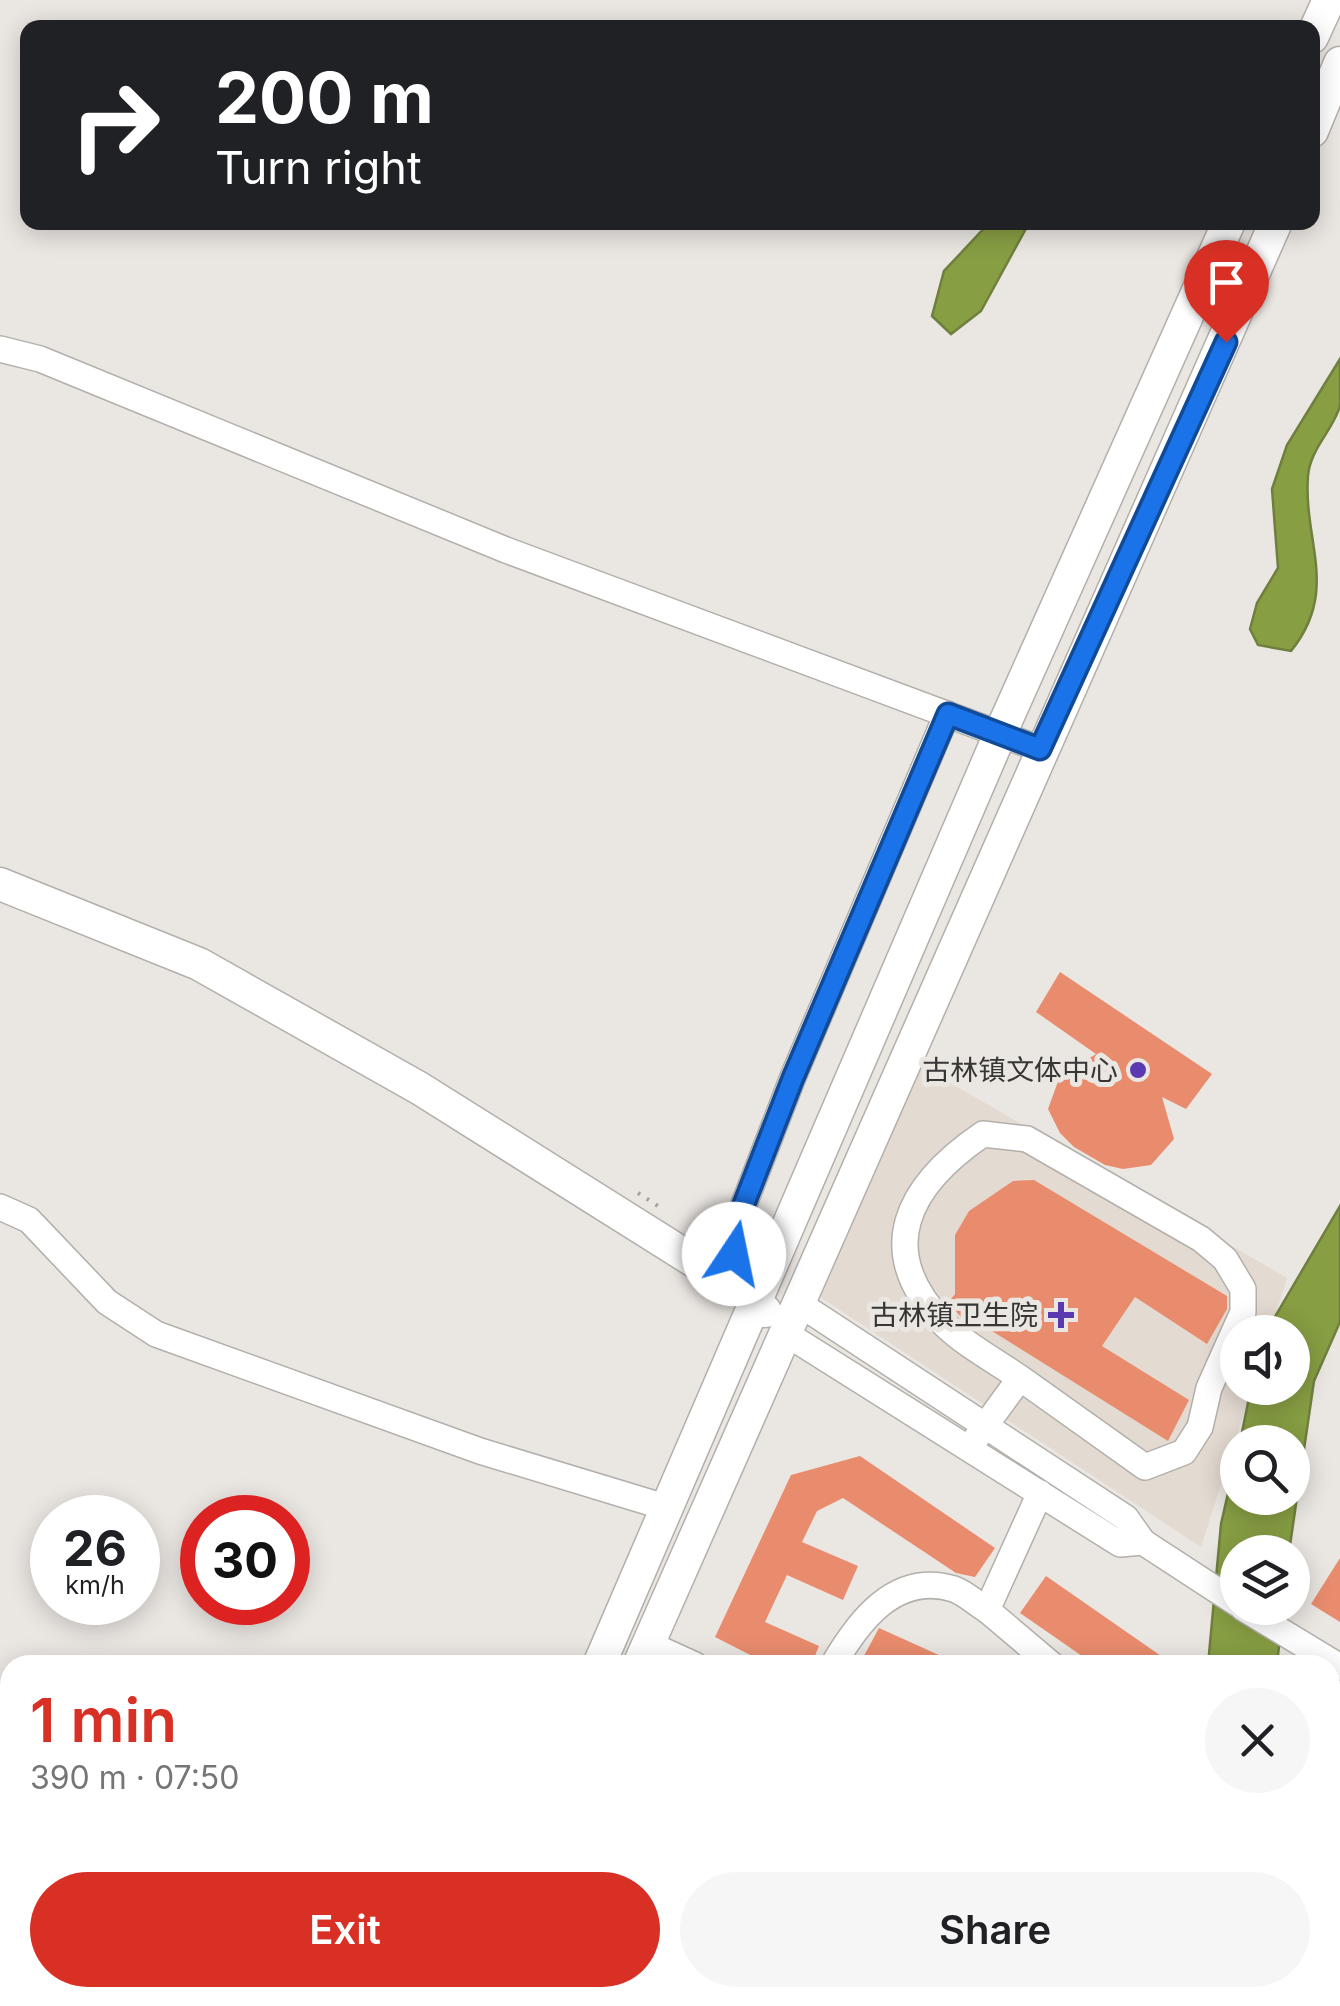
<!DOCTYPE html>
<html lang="en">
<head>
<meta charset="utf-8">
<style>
  :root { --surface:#fff; --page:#f6f6f6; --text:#202124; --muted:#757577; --accent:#d93025 }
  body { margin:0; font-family:Inter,"Noto Sans SC",sans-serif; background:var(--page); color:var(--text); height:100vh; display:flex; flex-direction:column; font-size:38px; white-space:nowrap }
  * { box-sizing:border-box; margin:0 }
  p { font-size:32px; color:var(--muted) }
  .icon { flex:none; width:55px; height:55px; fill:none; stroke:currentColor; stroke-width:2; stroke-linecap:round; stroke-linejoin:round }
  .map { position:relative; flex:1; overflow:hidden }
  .drawer { position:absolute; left:0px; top:1655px; width:1340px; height:352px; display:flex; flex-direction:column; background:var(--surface); border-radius:30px 30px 0 0; box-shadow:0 5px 25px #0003 }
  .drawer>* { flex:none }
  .guide { position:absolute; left:20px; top:20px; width:1300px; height:210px; border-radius:20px; box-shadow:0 5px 25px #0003; background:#202124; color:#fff; overflow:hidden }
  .buttons { position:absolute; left:1220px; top:1315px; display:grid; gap:20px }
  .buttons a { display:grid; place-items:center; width:90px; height:90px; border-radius:50%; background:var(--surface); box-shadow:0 5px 25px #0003; font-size:50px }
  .speed { position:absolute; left:30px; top:1495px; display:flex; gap:20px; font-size:50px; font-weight:700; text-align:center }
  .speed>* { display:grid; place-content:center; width:130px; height:130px; border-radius:50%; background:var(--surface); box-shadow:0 5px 25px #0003; line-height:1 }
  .speed small { font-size:25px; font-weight:400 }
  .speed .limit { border:15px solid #d22; background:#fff; color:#111 }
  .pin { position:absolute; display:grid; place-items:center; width:85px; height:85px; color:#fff; margin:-102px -42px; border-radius:50% 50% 50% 0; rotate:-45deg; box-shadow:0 0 10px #0007 }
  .pin .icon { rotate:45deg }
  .me { position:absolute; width:110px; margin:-55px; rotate:11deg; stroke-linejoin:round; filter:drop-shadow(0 0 8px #0008) }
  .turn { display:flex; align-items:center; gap:35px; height:210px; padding:0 30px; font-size:45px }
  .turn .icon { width:130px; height:130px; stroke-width:2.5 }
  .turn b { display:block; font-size:70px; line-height:85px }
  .round { display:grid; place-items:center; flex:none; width:105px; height:105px; border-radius:52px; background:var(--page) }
  .headline { display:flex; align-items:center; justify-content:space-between; height:170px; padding:0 30px }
  h1 { font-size:60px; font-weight:600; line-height:75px; color:var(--accent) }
  .button { display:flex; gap:20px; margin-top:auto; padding:20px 30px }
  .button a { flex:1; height:115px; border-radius:60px; background:var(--accent); color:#fff; font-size:40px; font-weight:600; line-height:115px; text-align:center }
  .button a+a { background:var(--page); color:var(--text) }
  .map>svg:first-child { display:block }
  .built { fill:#e3dad1 }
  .water { fill:#879e43; stroke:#6f7f3e; stroke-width:2.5 }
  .building { fill:#e98c6d }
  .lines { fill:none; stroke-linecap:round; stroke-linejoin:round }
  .minor-casing { stroke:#b3b0ac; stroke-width:28 }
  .major-casing { stroke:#b3b0ac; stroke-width:35 }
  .path { stroke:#a5a29f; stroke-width:4; stroke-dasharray:2.5 8; stroke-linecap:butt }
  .minor { stroke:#fff; stroke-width:25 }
  .major { stroke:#fff; stroke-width:32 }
  .route-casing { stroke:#114b97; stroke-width:25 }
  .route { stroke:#1a73e8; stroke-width:18 }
  .poi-dot { fill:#5a39b1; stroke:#eae6e2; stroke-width:4 }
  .labels { text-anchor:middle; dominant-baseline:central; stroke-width:10; stroke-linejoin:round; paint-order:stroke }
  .poi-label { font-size:28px; fill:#373634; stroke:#eae6e2; text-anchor:end }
</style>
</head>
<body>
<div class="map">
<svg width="1340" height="2006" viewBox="0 0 1340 2006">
  <rect width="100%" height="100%" fill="#eae6e2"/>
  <!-- built -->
  <path class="built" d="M921,1066L1287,1278L1270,1332H1238V1388H1252L1201,1547L820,1297Z"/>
  <!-- water -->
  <g class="water">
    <path d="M989,223H1029L981,311L951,334L932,316L944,271Z"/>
    <path d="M1340,359C1340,373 1340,393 1340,406C1333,430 1310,449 1308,476C1303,542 1340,590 1291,651L1258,645L1250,629L1257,603L1278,568L1272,489L1287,445Z"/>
    <path d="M1340,1206V1322L1314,1381L1289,1552H1238V1608H1283L1277,1665H1208L1221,1524L1237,1454L1238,1498H1292V1442H1240L1251,1388H1292V1332H1266Z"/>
  </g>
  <!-- building -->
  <g class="building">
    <path d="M1060,972L1212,1074L1186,1109L1162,1097L1174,1139L1151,1165L1123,1169L1105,1165L1074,1147L1060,1133L1048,1109L1060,1076L1096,1054L1036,1012Z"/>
    <path d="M1034,1180L1227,1296V1309L1207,1344L1135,1297L1102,1346L1189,1400L1168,1441L968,1316L964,1320L948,1303L955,1294V1235L969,1211L1013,1181Z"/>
    <path d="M860,1456L995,1548L975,1577L956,1573L843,1498L817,1511L802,1542L858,1566L843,1600L787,1575L765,1622L819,1646L811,1665H770L715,1637L791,1475Z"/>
    <path d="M1340,1558V1622L1311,1604Z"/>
    <path d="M1046,1576L1174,1665H1095L1020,1613Z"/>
    <path d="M879,1628L961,1665H859Z"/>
  </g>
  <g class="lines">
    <!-- minor casing -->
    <g class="minor-casing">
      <g id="minor">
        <path d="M0,349L40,359L506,550L1040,749"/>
        <path d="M0,1207L29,1220L107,1302L156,1334L480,1451L668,1508"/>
        <path d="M753,1298L734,1254L744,1204L793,1077L947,714"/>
        <path d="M798,1303L1126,1518L1143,1542"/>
        <path d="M785,1333L1120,1544L1143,1542L1238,1604"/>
        <path d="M969,1448L1020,1378L1145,1467L1184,1452L1200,1427L1209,1388L1243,1312V1289L1225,1259L1201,1239L1027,1139L983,1134C908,1185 872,1250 944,1324C965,1345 996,1361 1020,1378"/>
        <path d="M1040,1493L987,1610L1052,1665"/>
        <path d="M1243,1608L1340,1667"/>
        <path d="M649,1644L695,1665"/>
        <path d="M833,1665C858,1622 895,1571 954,1589C965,1593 977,1604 987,1610"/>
        <path d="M995,1998V2006"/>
        <path d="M737,2006L741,1998"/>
      </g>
    </g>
    <!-- major casing -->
    <g class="major-casing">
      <g id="major">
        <path d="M1312,37L1329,0"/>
        <path d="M1312,131L1340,63"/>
        <path d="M0,884L199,964L419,1088L753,1298L765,1311"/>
        <path d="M599,1665L1000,734L1229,222"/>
        <path d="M639,1665L1276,222"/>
        <path d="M448,2006L452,1998"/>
        <path d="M489,2006L493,1998"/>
      </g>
    </g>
    <!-- path -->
    <path class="path" d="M638,1193L664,1210"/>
    <!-- minor -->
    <use href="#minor" class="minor"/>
    <!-- major -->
    <use href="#major" class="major"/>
  </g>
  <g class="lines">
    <!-- route casing -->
    <g class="route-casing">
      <path id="route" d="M734,1254L744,1204L793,1078L948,714L1040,749L1226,342"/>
    </g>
    <!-- route -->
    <use href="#route" class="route"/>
  </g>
  <!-- markers -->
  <g class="poi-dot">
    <circle cx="1138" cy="1070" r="10"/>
    <path d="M1056 1300h10v10h10v10h-10v10h-10v-10h-10v-10h10z"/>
  </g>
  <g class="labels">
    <!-- poi labels -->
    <g class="poi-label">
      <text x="1118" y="1070">古林镇文体中心</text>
      <text x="1038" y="1315">古林镇卫生院</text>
    </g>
  </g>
</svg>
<div class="buttons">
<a><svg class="icon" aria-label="sound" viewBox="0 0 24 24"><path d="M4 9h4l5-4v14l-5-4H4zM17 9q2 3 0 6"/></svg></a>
<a><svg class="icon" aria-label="search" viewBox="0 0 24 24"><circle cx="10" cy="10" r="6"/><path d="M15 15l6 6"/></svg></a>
<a><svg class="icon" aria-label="layers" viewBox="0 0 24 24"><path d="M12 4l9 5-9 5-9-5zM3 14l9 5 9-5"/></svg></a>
</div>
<div class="speed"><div>26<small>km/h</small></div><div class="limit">30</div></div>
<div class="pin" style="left:1226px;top:342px;background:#d93025"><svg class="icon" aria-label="arrive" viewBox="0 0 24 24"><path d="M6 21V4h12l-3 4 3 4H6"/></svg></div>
<svg class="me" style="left:734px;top:1254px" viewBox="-20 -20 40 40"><circle r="19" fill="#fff"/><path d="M0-13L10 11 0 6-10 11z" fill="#1a73e8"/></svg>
<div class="guide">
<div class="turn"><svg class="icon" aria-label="right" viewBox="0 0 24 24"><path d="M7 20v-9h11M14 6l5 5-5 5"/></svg><div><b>200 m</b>Turn right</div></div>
</div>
<section class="drawer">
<div class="headline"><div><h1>1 min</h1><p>390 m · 07:50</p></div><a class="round"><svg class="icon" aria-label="close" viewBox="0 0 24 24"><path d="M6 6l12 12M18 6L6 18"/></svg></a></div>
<div class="button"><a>Exit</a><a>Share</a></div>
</section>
</div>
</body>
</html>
